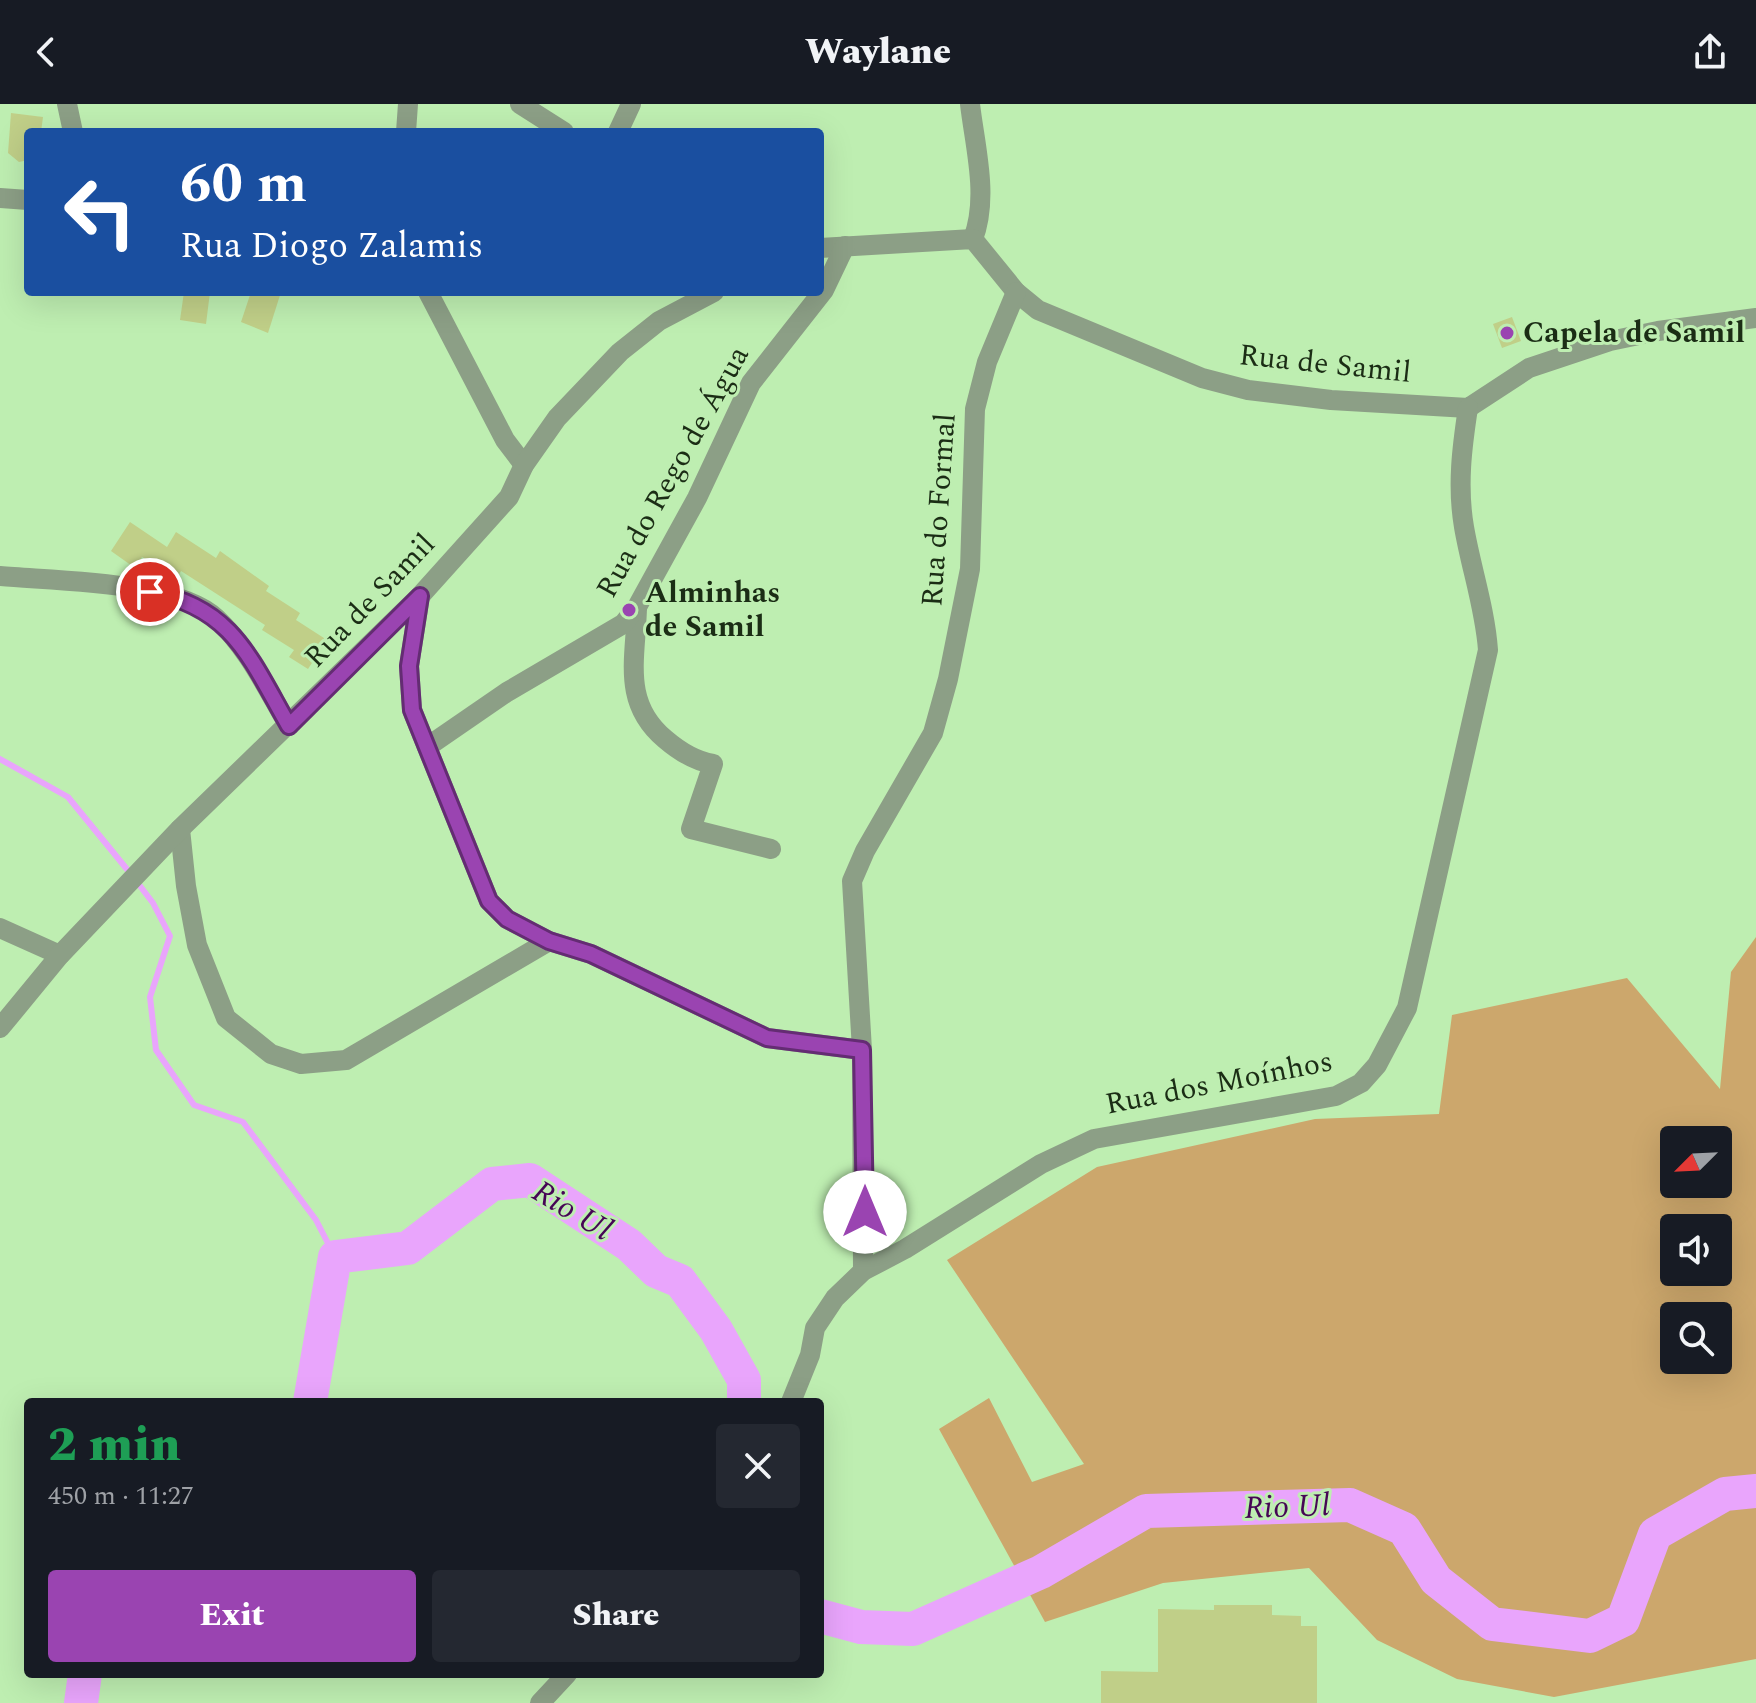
<!DOCTYPE html>
<html lang="en">
<head>
<meta charset="utf-8">
<style>
  :root { --surface:#171b24; --page:#242831; --text:#f1f3f6; --muted:#9ea1a6; --accent:#9a44b1 }
  body { margin:0; font-family:Spectral,serif; background:var(--page); color:var(--text); height:100vh; display:flex; flex-direction:column; font-size:30px; white-space:nowrap }
  * { box-sizing:border-box; margin:0 }
  p { font-size:26px; color:var(--muted) }
  .icon { flex:none; width:44px; height:44px; fill:none; stroke:currentColor; stroke-width:2; stroke-linecap:round; stroke-linejoin:round }
  .map { position:relative; flex:1; overflow:hidden }
  .panel { position:absolute; left:24px; top:1294px; width:800px; height:280px; display:flex; flex-direction:column; background:var(--surface); border-radius:8px; box-shadow:0 8px 32px #0002 }
  .panel>* { flex:none }
  .banner { position:absolute; left:24px; top:24px; width:800px; height:168px; border-radius:8px; box-shadow:0 8px 32px #0002; background:#1a4fa0; color:#fff; overflow:hidden }
  .needle { width:52px; rotate:246deg }
  .tools { position:absolute; left:1660px; top:1022px; display:grid; gap:16px }
  .tools a { display:grid; place-items:center; width:72px; height:72px; border-radius:8px; background:var(--surface); box-shadow:0 8px 32px #0002; font-size:40px }
  .pin { position:absolute; display:grid; place-items:center; width:68px; height:68px; color:#fff; margin:-34px; border:4px solid #fff; border-radius:50%; box-shadow:0 2px 8px #0007 }
  .me { position:absolute; width:88px; margin:-44px; rotate:0deg; stroke-linejoin:round; filter:drop-shadow(0 0 6px #0008) }
  .turn { display:flex; align-items:center; gap:28px; height:168px; padding:0 24px; font-size:36px }
  .turn .icon { width:104px; height:104px; stroke-width:2.5 }
  .turn b { display:block; font-size:56px; line-height:68px }
  .round { display:grid; place-items:center; flex:none; width:84px; height:84px; border-radius:8px; background:var(--page) }
  .overview { display:flex; align-items:center; justify-content:space-between; height:136px; padding:0 24px }
  h1 { font-size:48px; font-weight:800; line-height:60px; color:#1e9e55 }
  .action { display:flex; gap:16px; margin-top:auto; padding:16px 24px }
  .action a { flex:1; height:92px; border-radius:8px; background:var(--accent); color:#fff; font-size:32px; font-weight:800; line-height:92px; text-align:center }
  .action a+a { background:var(--page); color:var(--text) }
  header { display:flex; justify-content:space-between; align-items:center; height:104px; padding:0 24px; background:var(--surface); font-size:36px; font-weight:800 }
  .map>svg:first-child { display:block }
  .green { fill:#cca76c; fill-rule:evenodd }
  .lines { fill:none; stroke-linecap:round; stroke-linejoin:round }
  .stream { stroke:#e9a5fc; stroke-width:6 }
  .river { stroke:#e9a5fc; stroke-width:34 }
  .building { fill:#c0cf88 }
  .minor { stroke:#8c9f86; stroke-width:20 }
  .route-casing { stroke:#642c73; stroke-width:20 }
  .route { stroke:#9a44b1; stroke-width:14 }
  .poi-dot { fill:#9a44b1; stroke:#beeeb1; stroke-width:3 }
  .labels { text-anchor:middle; dominant-baseline:central; stroke-width:6; stroke-linejoin:round; paint-order:stroke }
  .poi-label { font-size:30px; font-weight:bold; fill:#1b2d15; stroke:#beeeb1; text-anchor:start }
  .street-label { font-size:30px; fill:#1b2d15; stroke:#beeeb1 }
  .water-label { font-size:32px; font-style:italic; fill:#460555; stroke:#beeeb1 }
</style>
</head>
<body>
<header><svg class="icon" aria-label="back" viewBox="0 0 24 24"><path d="M15 5l-7 7 7 7"/></svg>Waylane<svg class="icon" aria-label="share" viewBox="0 0 24 24"><path d="M12 15V3M7 8l5-5 5 5M5 13v7h14v-7"/></svg></header>
<div class="map">
<svg width="1756" height="1599" viewBox="0 0 1756 1599">
  <rect width="100%" height="100%" fill="#beeeb1"/>
  <!-- green -->
  <path class="green" d="M1756,833V1555L1554,1593L1457,1575L1377,1536L1309,1464L1163,1479L1045,1518L939,1325L989,1294L1032,1378L1084,1360L947,1156L1097,1063L1315,1015L1439,1010L1452,911L1627,874L1720,985L1731,868ZM1674,1036H1718V1080H1674ZM1674,1124H1718V1168H1674ZM1674,1212H1718V1256H1674Z"/>
  <g class="lines">
    <!-- stream -->
    <g class="stream">
      <path d="M0,655L68,693L130,769"/>
      <path d="M137,778L153,799L170,832L150,893L156,946L194,1001L243,1018L316,1116L335,1153"/>
    </g>
    <!-- river -->
    <g class="river">
      <path d="M310,1298L335,1153L408,1144L492,1080L530,1076L629,1141L656,1167L680,1177L716,1226L744,1276V1298"/>
      <path d="M820,1512L861,1523L913,1525L1041,1468L1146,1407L1350,1401L1404,1425L1436,1476L1492,1520L1590,1532L1623,1516L1655,1430L1725,1390L1756,1387"/>
      <path d="M81,1599L85,1570"/>
    </g>
  </g>
  <!-- building -->
  <g class="building">
    <path d="M11,9L43,13L41,28H28V56L19,58L8,49Z"/>
    <path d="M184,188H210L206,220L180,216Z"/>
    <path d="M251,188H281L268,229L241,218Z"/>
    <path d="M1512,213L1521,237L1502,244L1493,220Z"/>
    <path d="M130,418L167,443L176,428L216,454L220,447L269,482L266,487L300,509L296,516L327,536L308,565L289,553L294,546L262,526L265,521L181,467L177,474L142,453L135,464L111,447Z"/>
    <path d="M1214,1501H1272V1511L1301,1512V1522H1317V1599H1101V1567L1158,1568V1505L1214,1506Z"/>
  </g>
  <g class="lines">
    <!-- minor -->
    <g class="minor">
      <path d="M67,0L73,28"/>
      <path d="M520,0L564,28"/>
      <path d="M970,0C975,43 989,93 973,135"/>
      <path d="M406,28L408,0"/>
      <path d="M618,28L631,0"/>
      <path d="M0,94L28,96"/>
      <path d="M820,144L973,135L1016,188L1038,206L1202,274L1248,286L1331,296L1468,304L1529,264L1610,237L1658,227L1756,214"/>
      <path d="M428,188L505,336L524,361"/>
      <path d="M0,472C54,477 178,477 216,514C248,544 267,585 289,622"/>
      <path d="M637,503C636,554 621,598 665,635C679,647 694,657 713,660L691,725L771,745"/>
      <path d="M427,643L507,588L623,520L637,503L697,394L751,279L824,186L845,142"/>
      <path d="M180,725L186,782L197,841L226,914L271,950L301,960L346,956L549,837L507,815L489,797L412,606L409,562L420,492"/>
      <path d="M0,824L60,851"/>
      <path d="M549,837L591,850L767,934L862,946L863,1167"/>
      <path d="M0,924L60,851L180,725L420,492L509,393L524,361L557,314L620,248L659,217L714,188"/>
      <path d="M862,946L852,777L865,747L933,629L948,575L970,465L975,305L987,258L1016,188"/>
      <path d="M791,1298L810,1251L815,1224L835,1194L863,1167L905,1145L1041,1060L1094,1035L1336,992L1361,979L1377,961L1407,904L1488,546C1485,504 1471,464 1464,423C1457,382 1462,343 1468,304"/>
      <path d="M540,1599L567,1570"/>
    </g>
  </g>
  <g class="lines">
    <!-- route casing -->
    <g class="route-casing">
      <path id="route" d="M150,488C233,503 251,556 289,622L420,492L409,562L412,606L489,797L507,815L549,837L591,850L767,934L862,946L865,1108"/>
    </g>
    <!-- route -->
    <use href="#route" class="route"/>
  </g>
  <!-- markers -->
  <g class="poi-dot">
    <circle cx="1507" cy="229" r="8"/>
    <circle cx="629" cy="506" r="8"/>
  </g>
  <g class="labels">
    <!-- poi labels -->
    <g class="poi-label">
      <text x="1523" y="229">Capela de Samil</text>
      <text x="645" y="489">Alminhas<tspan x="645" dy="34">de Samil</tspan></text>
    </g>
    <!-- street labels -->
    <g class="street-label">
      <text transform="translate(1325 260) rotate(6)">Rua de Samil</text>
      <text transform="translate(673 368) rotate(-61)">Rua do Rego de Água</text>
      <text transform="translate(939 406) rotate(-86)">Rua do Formal</text>
      <text transform="translate(370 497) rotate(-46)">Rua de Samil</text>
      <text transform="translate(1219 979) rotate(-11)">Rua dos Moínhos</text>
    </g>
    <!-- water labels -->
    <g class="water-label">
      <text transform="translate(572 1107) rotate(31)">Rio Ul</text>
      <text transform="translate(1287 1403) rotate(-2)">Rio Ul</text>
    </g>
  </g>
</svg>
<div class="tools">
<a><svg class="needle" viewBox="-14 -14 28 28"><path d="M0-13l5 13h-10z" fill="#e53935"/><path d="M0 13l5-13h-10z" fill="#9ea1a6"/></svg></a>
<a><svg class="icon" aria-label="sound" viewBox="0 0 24 24"><path d="M4 9h4l5-4v14l-5-4H4zM17 9q2 3 0 6"/></svg></a>
<a><svg class="icon" aria-label="search" viewBox="0 0 24 24"><circle cx="10" cy="10" r="6"/><path d="M15 15l6 6"/></svg></a>
</div>
<div class="pin" style="left:150px;top:488px;background:#d93025"><svg class="icon" aria-label="arrive" viewBox="0 0 24 24"><path d="M6 21V4h12l-3 4 3 4H6"/></svg></div>
<svg class="me" style="left:865px;top:1108px" viewBox="-20 -20 40 40"><circle r="19" fill="#fff"/><path d="M0-13L10 11 0 6-10 11z" fill="#9a44b1"/></svg>
<div class="banner">
<div class="turn"><svg class="icon" aria-label="left" viewBox="0 0 24 24"><path d="M17 20v-9H6M10 6l-5 5 5 5"/></svg><div><b>60 m</b>Rua Diogo Zalamis</div></div>
</div>
<section class="panel">
<div class="overview"><div><h1>2 min</h1><p>450 m · 11:27</p></div><a class="round"><svg class="icon" aria-label="close" viewBox="0 0 24 24"><path d="M6 6l12 12M18 6L6 18"/></svg></a></div>
<div class="action"><a>Exit</a><a>Share</a></div>
</section>
</div>
</body>
</html>
